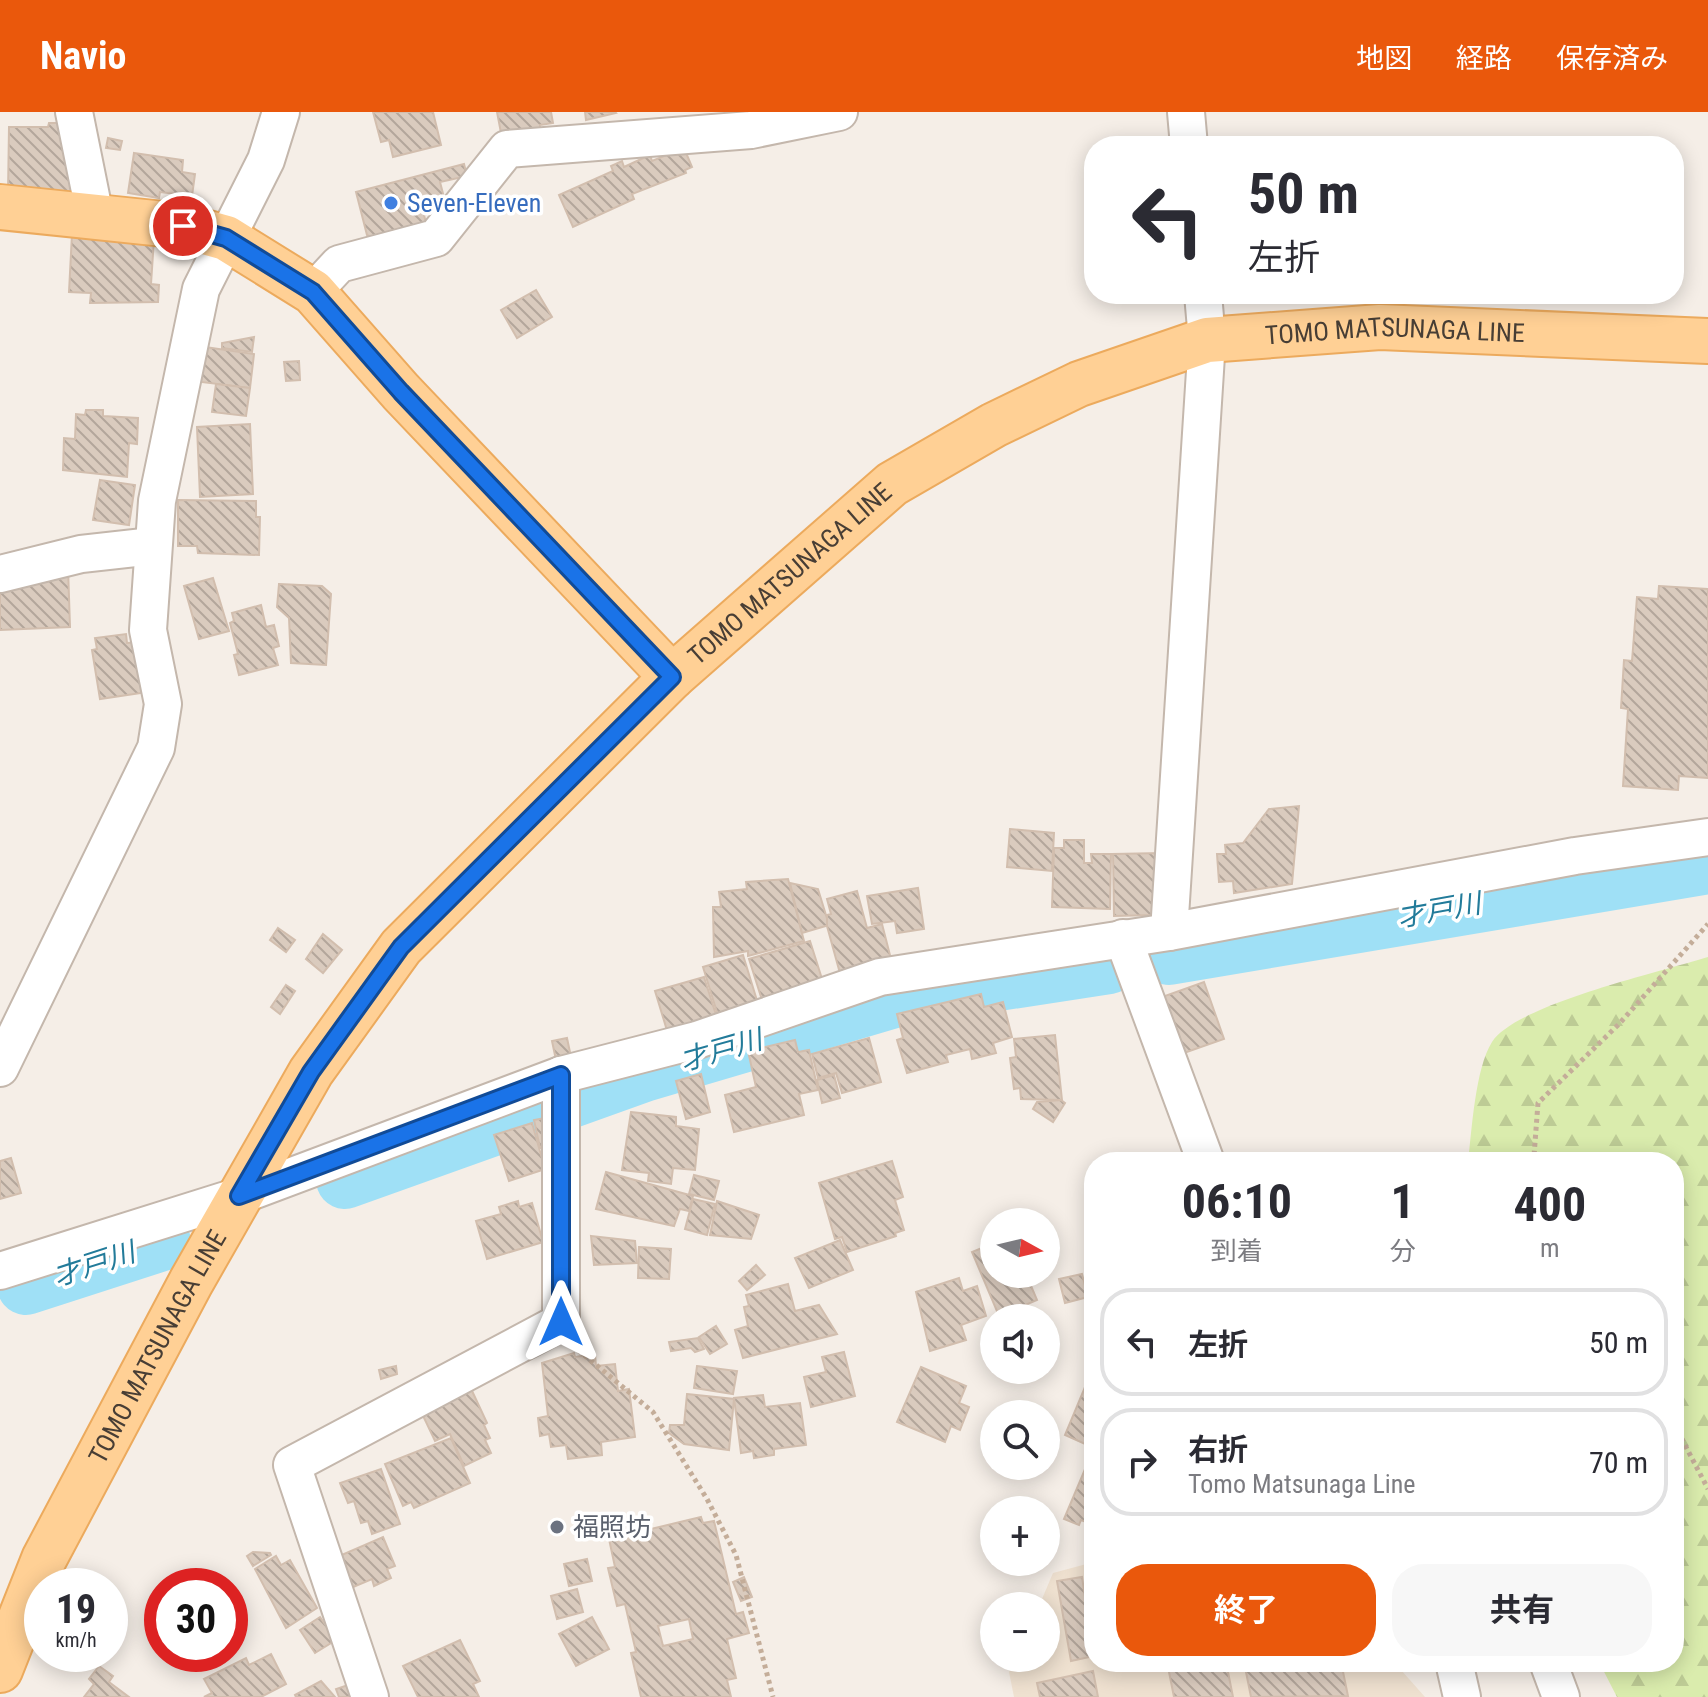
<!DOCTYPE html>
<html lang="ja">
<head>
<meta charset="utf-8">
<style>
  :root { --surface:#fff; --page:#f7f7f7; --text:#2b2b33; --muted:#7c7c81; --line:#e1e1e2; --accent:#ea580c }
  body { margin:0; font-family:"Roboto Condensed","Noto Sans JP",sans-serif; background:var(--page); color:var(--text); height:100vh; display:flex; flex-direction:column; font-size:30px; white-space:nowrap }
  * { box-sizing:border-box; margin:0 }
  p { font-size:26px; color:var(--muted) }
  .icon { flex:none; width:44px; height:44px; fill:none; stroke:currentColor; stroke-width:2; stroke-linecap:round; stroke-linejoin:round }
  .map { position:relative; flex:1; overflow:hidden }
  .details { position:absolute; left:1084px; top:1040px; width:600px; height:520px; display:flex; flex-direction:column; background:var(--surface); border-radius:32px; box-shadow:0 4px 20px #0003 }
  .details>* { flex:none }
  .hud { position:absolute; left:1084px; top:24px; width:600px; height:168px; border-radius:32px; box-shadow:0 4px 20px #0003; background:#fff; color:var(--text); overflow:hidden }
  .needle { width:52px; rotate:98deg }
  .buttons { position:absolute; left:980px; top:1096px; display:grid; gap:16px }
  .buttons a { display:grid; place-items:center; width:80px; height:80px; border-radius:50%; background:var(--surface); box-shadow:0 4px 20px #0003; font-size:40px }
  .speed { position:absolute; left:24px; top:1456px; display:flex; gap:16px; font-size:40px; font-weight:700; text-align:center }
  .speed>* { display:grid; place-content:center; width:104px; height:104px; border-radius:50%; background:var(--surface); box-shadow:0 4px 20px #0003; line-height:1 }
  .speed small { font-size:20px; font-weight:400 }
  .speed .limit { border:12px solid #d22; background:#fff; color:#111 }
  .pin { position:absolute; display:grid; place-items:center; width:68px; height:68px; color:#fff; margin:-34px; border:4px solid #fff; border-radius:50%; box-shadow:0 2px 8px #0007 }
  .me { position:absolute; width:88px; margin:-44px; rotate:0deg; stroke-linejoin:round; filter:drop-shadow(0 0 6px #0008) }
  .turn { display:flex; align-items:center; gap:28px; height:168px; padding:0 32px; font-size:36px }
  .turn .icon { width:104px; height:104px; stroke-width:2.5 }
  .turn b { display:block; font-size:56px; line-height:68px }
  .eta { display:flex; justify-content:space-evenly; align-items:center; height:136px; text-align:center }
  .eta b { font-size:48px; font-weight:700; line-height:56px }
  .button { display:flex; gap:16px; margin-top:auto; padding:16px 32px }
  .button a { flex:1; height:92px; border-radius:32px; background:var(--accent); color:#fff; font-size:32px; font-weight:700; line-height:92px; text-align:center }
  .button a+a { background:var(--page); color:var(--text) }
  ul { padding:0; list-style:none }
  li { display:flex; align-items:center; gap:24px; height:108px; margin:0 16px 12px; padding:0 16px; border:4px solid var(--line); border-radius:32px }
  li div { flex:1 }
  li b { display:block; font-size:30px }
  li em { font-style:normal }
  header { display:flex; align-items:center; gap:48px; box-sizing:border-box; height:112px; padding:0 40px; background:var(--accent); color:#fff }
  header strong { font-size:38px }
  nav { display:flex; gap:44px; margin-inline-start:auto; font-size:28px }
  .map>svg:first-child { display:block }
  .education { fill:#efe1d0 }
  .forest { fill:url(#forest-firs) }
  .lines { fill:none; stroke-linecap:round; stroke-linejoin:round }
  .river { stroke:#9fe0f6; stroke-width:58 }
  .building { fill:url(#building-back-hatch); stroke:#d2beae; stroke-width:2; fill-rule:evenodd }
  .minor-casing { stroke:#c4b7ac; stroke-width:40 }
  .major-casing { stroke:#ecaa5d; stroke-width:48 }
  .path { stroke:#c4ad99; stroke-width:5; stroke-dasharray:4 4; stroke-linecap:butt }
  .minor { stroke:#fff; stroke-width:36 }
  .major { stroke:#ffd095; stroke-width:44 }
  .route-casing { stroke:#114b97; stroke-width:20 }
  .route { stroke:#1a73e8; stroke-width:14 }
  .shop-dot { fill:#3f7fe0; stroke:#fff; stroke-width:3 }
  .worship-dot { fill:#6b7280; stroke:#fff; stroke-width:3 }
  .labels { text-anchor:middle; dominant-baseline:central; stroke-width:7; stroke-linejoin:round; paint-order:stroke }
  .shop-label { font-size:26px; fill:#366cbe; stroke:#fff; text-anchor:start }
  .street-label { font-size:26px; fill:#483e35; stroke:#fff }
  .worship-label { font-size:26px; fill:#5b616d; stroke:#fff; text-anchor:start }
  .water-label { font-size:28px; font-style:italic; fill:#227b9a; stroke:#fff }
</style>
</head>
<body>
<header>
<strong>Navio</strong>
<nav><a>地図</a><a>経路</a><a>保存済み</a></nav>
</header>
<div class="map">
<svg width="1708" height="1585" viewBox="0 0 1708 1585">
  <defs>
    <pattern id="forest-firs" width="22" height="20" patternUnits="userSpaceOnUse" patternTransform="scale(2)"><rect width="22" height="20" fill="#daecad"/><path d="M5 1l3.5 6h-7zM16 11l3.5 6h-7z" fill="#bdcb95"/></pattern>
    <pattern id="building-back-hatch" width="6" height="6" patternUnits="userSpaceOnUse" patternTransform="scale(2)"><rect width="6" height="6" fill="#dacbbe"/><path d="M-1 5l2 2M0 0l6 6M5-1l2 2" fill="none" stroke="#b3a69b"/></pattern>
  </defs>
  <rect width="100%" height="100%" fill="#f5eee7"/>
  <!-- education -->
  <path class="education" d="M1094,1450V1550H1394L1425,1585H1014L1009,1560L1015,1546H1046V1494H1039L1053,1461Z"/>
  <!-- forest -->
  <path class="forest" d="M1708,845V1585H1617L1599,1550H1674V1050H1468C1472,1018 1475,957 1492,930C1517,892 1661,860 1708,845Z"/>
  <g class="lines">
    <!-- river -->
    <g class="river">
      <path d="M1169,844L1708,753"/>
      <path d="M345,1068L644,961L901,885L1109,853"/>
      <path d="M26,1174L162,1130"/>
    </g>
  </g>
  <!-- building -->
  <g class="building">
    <path d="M373,0H433L441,33L393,45L389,28L381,30Z"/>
    <path d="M497,0H551L553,11L540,13V19L502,26Z"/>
    <path d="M585,0H615L616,1L586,8Z"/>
    <path d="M49,11H66L73,85H51V78L8,81L9,15H48Z"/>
    <path d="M108,26L122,29L120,38L106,36Z"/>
    <path d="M684,36L692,55L685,58L686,61L632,82L634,87L573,115L559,83L613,59L611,54L622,49L624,55L650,43L652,49Z"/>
    <path d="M134,41L183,48L182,60L195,62L192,84L160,80L159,86L128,81Z"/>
    <path d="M464,52L467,64L440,70L447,97L424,103L427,115L378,128L367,123L356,80Z"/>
    <path d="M72,122L154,127L151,172L159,173L158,190L90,191L91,181L69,180Z"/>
    <path d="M536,178L552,205L517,226L501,198Z"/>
    <path d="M254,225L252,240L222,236V231Z"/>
    <path d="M205,235L254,242L250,276L201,270Z"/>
    <path d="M299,249L300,268L286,269L284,250Z"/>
    <path d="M216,272L250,276L246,304L212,300Z"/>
    <path d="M86,298H103V304L138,306L137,332L129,331L127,365L63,358L64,326L75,327L76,302L85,303Z"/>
    <path d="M250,312L253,382L200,385L197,315Z"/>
    <path d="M100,368L135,373L129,413L93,408Z"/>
    <path d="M178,388L256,389V405H260L259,443L198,441L197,434H178Z"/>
    <path d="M68,455L70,515L0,518V462Z"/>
    <path d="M213,466L229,519L199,527L184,474Z"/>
    <path d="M279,472L322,474L331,482L326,553L291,551L289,506L277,495Z"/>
    <path d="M1659,474L1708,477V666L1679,664L1678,678L1623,674L1628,597L1621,596L1624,548L1632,549L1637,485L1658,487Z"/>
    <path d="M261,493L266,515L274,513L279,534L273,536L278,553L239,563L234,543L238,542L230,511L234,509L232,501Z"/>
    <path d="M126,522L127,531L140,530L148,580L100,587L92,538L97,537L95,526Z"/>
    <path d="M1299,694L1292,772L1234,781L1233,769L1219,770L1217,742H1226L1225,733L1243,731L1269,697Z"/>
    <path d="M1010,717L1054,721L1052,759L1007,755Z"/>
    <path d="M1064,728H1084V751H1092L1091,742H1111L1110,797L1052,795L1054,736H1064Z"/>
    <path d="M1162,741L1155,803L1114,804L1113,742Z"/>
    <path d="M788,767L804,829L748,844V839L714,845L713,795H721L719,780L747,777L746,770Z"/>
    <path d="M790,771L818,777L829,813L802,821Z"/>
    <path d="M918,776L924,817L897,821L895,809L872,812L867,784Z"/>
    <path d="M857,779L867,816L882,812L891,847L841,865L827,814V803L831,802L827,787Z"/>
    <path d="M278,816L295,828L286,840L270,828Z"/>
    <path d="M323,822L342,838L323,861L306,847Z"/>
    <path d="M810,829L823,870L762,888L749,847Z"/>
    <path d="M743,843L759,895L719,907L703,855Z"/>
    <path d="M704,865L718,909L669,925L655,879Z"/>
    <path d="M1204,870L1224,927L1184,941L1162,885Z"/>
    <path d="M286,873L295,879L280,902L271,895Z"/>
    <path d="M981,882L984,895L1003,890L1012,925L993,931L996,941L972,947L970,937L946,943L948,950L907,961L897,928L903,926L897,902Z"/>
    <path d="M1055,923L1062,988L1021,987L1020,976L1014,977L1010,946L1016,945L1014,927Z"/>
    <path d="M567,926L571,945L556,948L552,929Z"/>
    <path d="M869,926L881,970L842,981L836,961L818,966L812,942Z"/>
    <path d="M795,928L798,940L809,938L818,978L799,982L804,1003L734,1020L725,983L756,975L748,939Z"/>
    <path d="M701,962L710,1000L686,1007L676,969Z"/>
    <path d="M834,963L840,986L822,991L817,968Z"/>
    <path d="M1061,988L1065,991L1053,1010L1033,997L1037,990Z"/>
    <path d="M631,1000L676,1005V1014L699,1017L695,1058L673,1056L671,1072L648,1069L649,1061L622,1058Z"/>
    <path d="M551,1005L557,1033L540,1036L534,1008Z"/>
    <path d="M532,1011L545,1057L509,1069L494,1023Z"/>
    <path d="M11,1046L21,1081L0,1087V1049Z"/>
    <path d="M892,1049L903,1085L895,1088L904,1118L895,1121L896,1124L847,1140L842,1125L835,1127L819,1071Z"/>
    <path d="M606,1060L693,1084L689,1099L680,1097L674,1114L596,1097Z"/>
    <path d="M694,1063L719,1069L714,1088L689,1082Z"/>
    <path d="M693,1087L715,1092L707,1123L685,1117Z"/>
    <path d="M518,1089L519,1095L532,1091L543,1130L487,1147L476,1109L501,1102L499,1095Z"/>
    <path d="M717,1089L759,1103L751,1127L710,1123Z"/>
    <path d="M591,1124L635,1129L637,1151L594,1153Z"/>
    <path d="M840,1128L853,1158L809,1176L795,1146Z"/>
    <path d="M994,1131V1162H1026L1037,1188L999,1204L972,1140Z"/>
    <path d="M639,1135L671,1137L669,1167L638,1166Z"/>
    <path d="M756,1153L765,1163L747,1178L739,1169Z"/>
    <path d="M1082,1162L1088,1185L1065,1191L1059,1167Z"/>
    <path d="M959,1166L963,1179L977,1174L986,1204L961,1213L966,1228L930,1239L916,1180Z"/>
    <path d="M788,1172L795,1199L819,1193L837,1222L743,1246L735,1218L748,1214L744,1195L749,1194L746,1183Z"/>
    <path d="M716,1214L727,1232L710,1242L699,1225Z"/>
    <path d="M698,1226L704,1237L695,1240L691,1236L671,1239L669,1230Z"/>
    <path d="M844,1240L855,1284L811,1295L804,1265L826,1260L822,1245Z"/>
    <path d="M574,1241L575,1245L595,1242L596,1254L615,1252L618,1279L629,1277L635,1325L601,1330L602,1343L568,1347L566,1333L551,1335L549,1322L540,1324L538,1306L548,1304L542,1251Z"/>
    <path d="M396,1254L397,1262L381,1267L379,1258Z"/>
    <path d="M697,1254L737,1259L733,1282L694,1276Z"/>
    <path d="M921,1255L966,1274L959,1291L969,1295L960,1318L951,1314L945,1330L897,1310Z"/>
    <path d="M466,1266L487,1311L484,1313L490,1326L485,1328L491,1341L464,1354L450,1322L435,1329L416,1289Z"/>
    <path d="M1085,1275L1094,1279V1336L1065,1323Z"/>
    <path d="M687,1282L734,1287L729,1338L684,1332L669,1321L670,1313H684Z"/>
    <path d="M763,1283L765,1295L800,1291L806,1333L774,1337V1343L754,1346L753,1339L741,1341L734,1286Z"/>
    <path d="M451,1326L470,1371L414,1396L411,1390L403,1394L385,1352Z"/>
    <path d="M1094,1336V1413L1081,1408L1079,1413L1064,1407Z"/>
    <path d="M381,1357L400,1412L372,1422L368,1409L361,1411L354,1389L348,1391L340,1371Z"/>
    <path d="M701,1405L703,1411L714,1409L736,1502L743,1500L749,1521L727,1527L736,1566L727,1568L731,1585H641L631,1541L636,1540L625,1492L617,1494L608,1456L615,1455L609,1427ZM689,1507L693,1527L663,1534L658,1514Z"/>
    <path d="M383,1425L395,1454L387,1457L391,1466L374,1474L372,1467L351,1476L337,1445Z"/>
    <path d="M253,1440L270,1441L271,1443L253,1454L247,1444Z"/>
    <path d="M276,1444L281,1453L290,1448L317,1496L286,1516L255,1457Z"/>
    <path d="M587,1447L592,1469L569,1474L564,1452Z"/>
    <path d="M744,1465L752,1485L741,1489L733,1470Z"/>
    <path d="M1082,1465L1094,1544L1071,1549L1057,1469Z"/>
    <path d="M577,1477L583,1500L557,1507L551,1484Z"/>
    <path d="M320,1505L336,1528L315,1541L300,1518Z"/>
    <path d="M592,1505L609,1537L576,1554L559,1522Z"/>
    <path d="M460,1528L480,1569L473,1572L479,1585H418L403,1554Z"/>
    <path d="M271,1542L286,1572L261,1585H204L212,1581L204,1567L246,1546L249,1553Z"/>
    <path d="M1167,1550H1226L1233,1585H1174Z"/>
    <path d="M1244,1550H1346L1347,1554L1342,1555L1348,1584L1251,1585Z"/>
    <path d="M99,1554L113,1564L109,1570L129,1585H84L94,1572L89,1567Z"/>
    <path d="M1093,1559L1098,1585H1040L1037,1571Z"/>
    <path d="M321,1569L335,1585H296L295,1583Z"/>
    <path d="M348,1573L352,1585H339L336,1577Z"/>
  </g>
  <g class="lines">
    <!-- minor casing -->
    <g class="minor-casing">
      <g id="minor">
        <path d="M74,0L95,104"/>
        <path d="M1186,0L1189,34"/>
        <path d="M313,180L339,152L436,126L507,37L751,18L839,0"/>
        <path d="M0,462L81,442L153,434"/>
        <path d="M1169,820L1207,228L1203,182"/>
        <path d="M1123,826L1206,1050"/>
        <path d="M0,956L156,636L163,592L148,518L157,389L201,177L266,48L281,0"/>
        <path d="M0,1159L239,1084L561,963L697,928L880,865L1169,820L1575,744L1708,725"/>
        <path d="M1454,1550L1462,1585"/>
        <path d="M1548,1550L1561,1585"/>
        <path d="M370,1585L292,1353L561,1210V963"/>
      </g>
    </g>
    <!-- major casing -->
    <g class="major-casing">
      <g id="major">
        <path d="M0,95L183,114L226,126L313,180L401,280L672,565"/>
        <path id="s1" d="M0,1558L44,1447L191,1170L311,960L401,835L672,565L892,372L994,313L1079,272L1207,228L1380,215L1708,229"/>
      </g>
    </g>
    <!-- path -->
    <g class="path">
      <path d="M1537,1050L1534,1044L1538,991L1619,912L1708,812"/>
      <path d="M578,1238L653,1300L707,1387L736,1443L773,1585"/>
      <path d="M1674,1312L1708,1377"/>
    </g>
    <!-- minor -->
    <use href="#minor" class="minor"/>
    <!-- major -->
    <use href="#major" class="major"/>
  </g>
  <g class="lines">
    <!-- route casing -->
    <g class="route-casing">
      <path id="route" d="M183,114L226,126L313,180L401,280L672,565L401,835L311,960L239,1084L561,963V1210"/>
    </g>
    <!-- route -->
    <use href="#route" class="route"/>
  </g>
  <!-- markers -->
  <circle class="shop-dot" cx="391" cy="91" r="8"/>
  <circle class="worship-dot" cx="557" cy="1415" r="8"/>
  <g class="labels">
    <!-- shop labels -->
    <g class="shop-label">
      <text x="407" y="91">Seven-Eleven</text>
    </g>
    <!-- street labels -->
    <g class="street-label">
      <text stroke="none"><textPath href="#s1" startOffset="2040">TOMO MATSUNAGA LINE</textPath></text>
      <text stroke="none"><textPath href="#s1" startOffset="1368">TOMO MATSUNAGA LINE</textPath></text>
      <text stroke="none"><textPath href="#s1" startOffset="360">TOMO MATSUNAGA LINE</textPath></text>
    </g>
    <!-- worship labels -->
    <g class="worship-label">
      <text x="573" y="1415">福照坊</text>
    </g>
    <!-- water labels -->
    <g class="water-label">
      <text transform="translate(1439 798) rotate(-10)">才戸川</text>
      <text transform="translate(721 938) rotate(-16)">才戸川</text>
      <text transform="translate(94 1152) rotate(-18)">才戸川</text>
    </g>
  </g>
</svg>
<div class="buttons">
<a><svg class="needle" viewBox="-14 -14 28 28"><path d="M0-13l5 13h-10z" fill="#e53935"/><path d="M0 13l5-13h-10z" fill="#7c7c81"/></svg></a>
<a><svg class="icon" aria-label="sound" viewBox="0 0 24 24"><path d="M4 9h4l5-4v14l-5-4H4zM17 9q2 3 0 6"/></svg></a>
<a><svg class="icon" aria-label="search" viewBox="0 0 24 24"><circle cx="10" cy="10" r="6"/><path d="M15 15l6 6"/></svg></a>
<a>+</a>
<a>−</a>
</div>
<div class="speed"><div>19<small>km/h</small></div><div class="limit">30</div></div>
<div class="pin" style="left:183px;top:114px;background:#d93025"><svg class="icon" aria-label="arrive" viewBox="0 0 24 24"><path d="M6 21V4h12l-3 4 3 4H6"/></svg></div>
<svg class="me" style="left:561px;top:1210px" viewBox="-20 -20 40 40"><path d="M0-17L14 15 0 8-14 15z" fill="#1a73e8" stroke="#fff" stroke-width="4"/></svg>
<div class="hud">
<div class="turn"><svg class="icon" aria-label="left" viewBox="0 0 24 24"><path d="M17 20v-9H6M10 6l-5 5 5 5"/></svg><div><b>50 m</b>左折</div></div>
</div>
<section class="details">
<div class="eta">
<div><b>06:10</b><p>到着</p></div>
<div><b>1</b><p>分</p></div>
<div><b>400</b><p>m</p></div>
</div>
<ul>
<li><svg class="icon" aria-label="left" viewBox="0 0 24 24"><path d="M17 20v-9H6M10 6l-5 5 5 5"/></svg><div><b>左折</b></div><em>50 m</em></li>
<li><svg class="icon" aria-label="right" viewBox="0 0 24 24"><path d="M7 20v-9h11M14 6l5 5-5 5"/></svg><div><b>右折</b><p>Tomo Matsunaga Line</p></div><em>70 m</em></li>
</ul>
<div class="button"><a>終了</a><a>共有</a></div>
</section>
</div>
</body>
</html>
